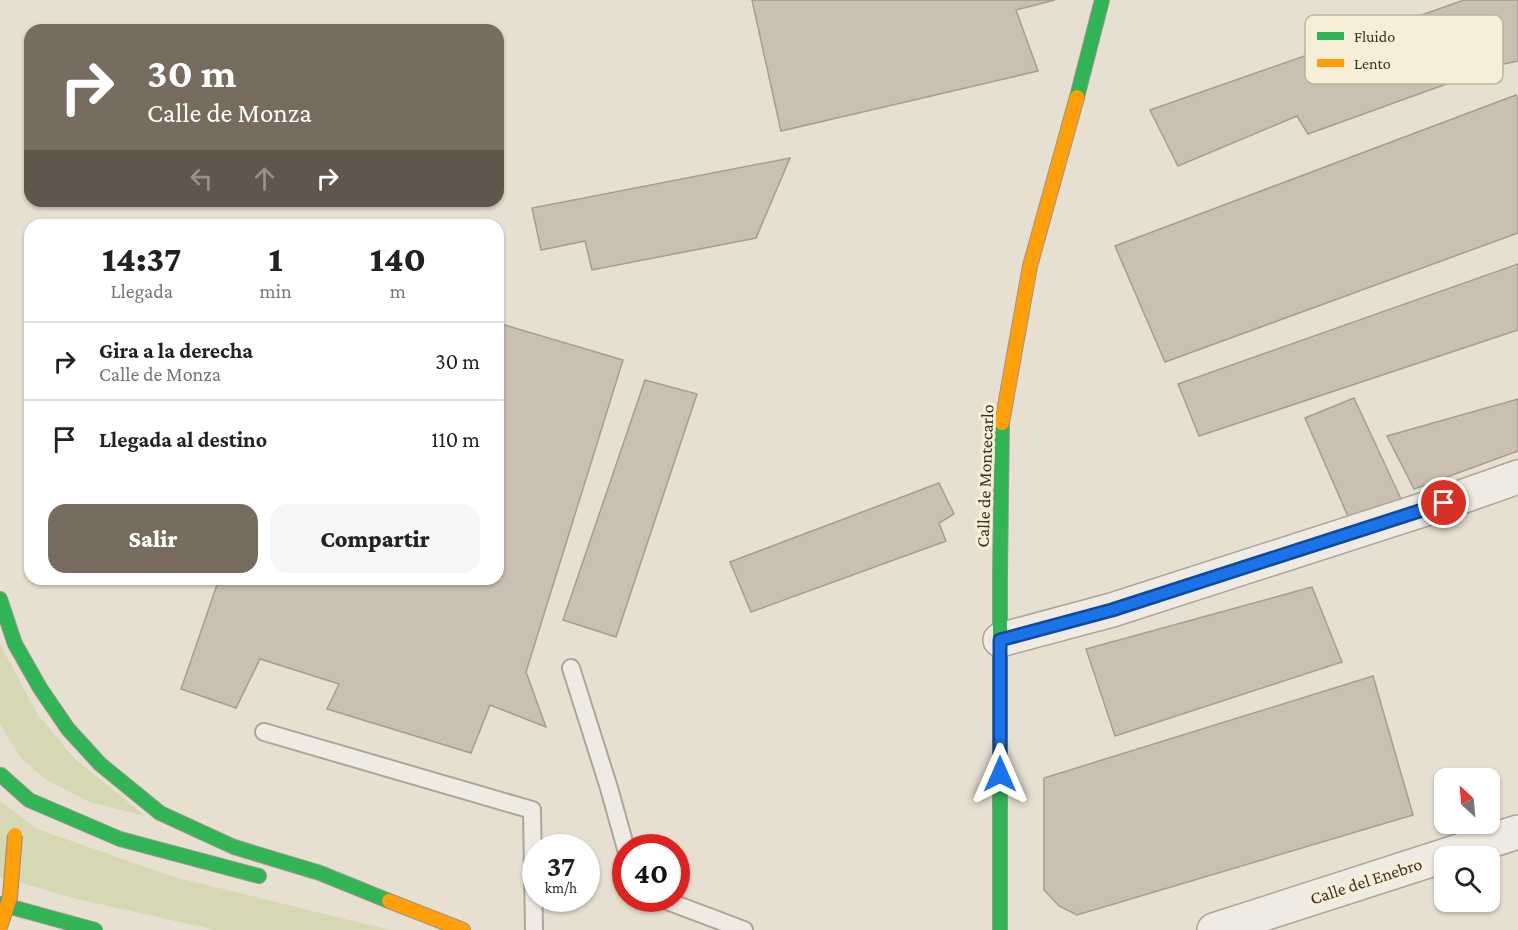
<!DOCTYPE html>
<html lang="es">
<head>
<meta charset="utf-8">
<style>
  :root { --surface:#fff; --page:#f6f6f6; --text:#222; --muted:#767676; --line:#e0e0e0; --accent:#786c5e }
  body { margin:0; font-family:"Crimson Pro",serif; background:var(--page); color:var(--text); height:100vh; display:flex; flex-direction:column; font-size:22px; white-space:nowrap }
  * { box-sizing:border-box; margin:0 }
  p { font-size:20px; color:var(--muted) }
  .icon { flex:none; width:33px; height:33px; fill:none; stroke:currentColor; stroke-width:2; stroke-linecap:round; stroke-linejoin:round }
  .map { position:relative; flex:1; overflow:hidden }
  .details { position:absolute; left:24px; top:219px; width:480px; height:366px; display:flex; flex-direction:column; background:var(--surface); border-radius:18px; box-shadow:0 2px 4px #0004 }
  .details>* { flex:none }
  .hud { position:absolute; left:24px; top:24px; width:480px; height:183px; border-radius:18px; box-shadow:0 2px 4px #0004; background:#786c5e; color:#fff; overflow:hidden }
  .needle { width:39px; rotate:334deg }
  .buttons { position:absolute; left:1434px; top:768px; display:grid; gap:12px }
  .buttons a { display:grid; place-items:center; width:66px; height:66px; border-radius:12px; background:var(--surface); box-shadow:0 2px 4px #0004; font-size:30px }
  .speed { position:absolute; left:522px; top:834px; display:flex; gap:12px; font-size:30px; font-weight:700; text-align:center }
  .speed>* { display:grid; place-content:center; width:78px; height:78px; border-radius:50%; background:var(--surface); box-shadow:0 2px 4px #0004; line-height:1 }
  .speed small { font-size:15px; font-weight:400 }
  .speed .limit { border:9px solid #d22; background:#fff; color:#111 }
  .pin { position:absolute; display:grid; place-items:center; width:51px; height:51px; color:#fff; margin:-26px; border:3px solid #fff; border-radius:50%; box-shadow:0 2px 6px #0007 }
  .me { position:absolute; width:66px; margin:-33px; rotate:0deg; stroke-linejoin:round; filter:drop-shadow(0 0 4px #0008) }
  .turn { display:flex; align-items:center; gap:21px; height:126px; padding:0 24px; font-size:27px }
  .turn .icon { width:78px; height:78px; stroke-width:2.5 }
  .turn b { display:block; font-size:42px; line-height:51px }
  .lanes { display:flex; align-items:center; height:57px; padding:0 24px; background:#0003; justify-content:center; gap:30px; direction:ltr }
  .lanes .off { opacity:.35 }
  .eta { display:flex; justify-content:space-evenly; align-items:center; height:102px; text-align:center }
  .eta b { font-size:36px; font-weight:800; line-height:42px }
  .primary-button { display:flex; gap:12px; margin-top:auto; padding:12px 24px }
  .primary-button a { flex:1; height:69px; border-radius:18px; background:var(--accent); color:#fff; font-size:24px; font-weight:800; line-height:69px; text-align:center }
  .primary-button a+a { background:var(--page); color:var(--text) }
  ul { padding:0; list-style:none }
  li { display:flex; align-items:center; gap:18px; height:78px; padding:0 24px; border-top:2px solid var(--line) }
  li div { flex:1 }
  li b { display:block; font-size:22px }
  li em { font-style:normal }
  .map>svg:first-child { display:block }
  .green { fill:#d6d7b3 }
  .building { fill:#cbbfb2; stroke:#a89c90; stroke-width:1.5 }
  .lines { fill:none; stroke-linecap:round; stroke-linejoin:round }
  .lane-casing { stroke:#ada599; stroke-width:20 }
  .street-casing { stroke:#ada599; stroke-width:36 }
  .fast-casing { stroke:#9c958a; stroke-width:16 }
  .slow-casing { stroke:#9c958a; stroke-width:16 }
  .lane { stroke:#efebe3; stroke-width:16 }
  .street { stroke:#efebe3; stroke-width:33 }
  .fast { stroke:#30b455; stroke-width:14 }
  .slow { stroke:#ff9f0a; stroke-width:14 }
  .slow-bridge-casing { stroke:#928b80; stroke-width:16; stroke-linecap:butt }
  .slow-bridge { stroke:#ff9f0a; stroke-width:14 }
  .route-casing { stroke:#114b97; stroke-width:15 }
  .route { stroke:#1a73e8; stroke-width:10 }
  .labels { text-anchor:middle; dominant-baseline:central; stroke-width:6; stroke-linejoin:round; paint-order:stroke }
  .street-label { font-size:18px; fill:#3d2e20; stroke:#f7eed8 }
  .key { fill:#f7eed8; stroke:#bfb4a1; stroke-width:1.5 }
  .key-label { font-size:16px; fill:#3d2e20 }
</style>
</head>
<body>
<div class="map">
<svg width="1518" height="930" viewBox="0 0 1518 930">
  <rect width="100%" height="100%" fill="#e7e0d1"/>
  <!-- green -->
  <g class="green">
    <path d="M0,644L38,715L75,759L145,816L89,802L45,779L20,757L0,724Z"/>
    <path d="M0,801L37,829L174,877L390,930H215L77,899L0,877Z"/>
  </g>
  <!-- building -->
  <g class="building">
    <path d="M752,0H1055L1016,10L1038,71L781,131Z"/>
    <path d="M1464,0H1518V61L1499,65L1308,134L1297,116L1178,166L1150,110Z"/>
    <path d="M1516,95L1518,99V233L1165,362L1115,246Z"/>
    <path d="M790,158L756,238L592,270L585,241L541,250L532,208Z"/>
    <path d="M1518,264V330L1199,436L1178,384Z"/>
    <path d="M498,323L623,360L526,672L546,727L490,705L471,753L327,709L339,684L260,659L236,708L181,689L219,579H498Z"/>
    <path d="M645,380L697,394L616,637L563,620Z"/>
    <path d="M1354,398L1402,501L1350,521L1305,418Z"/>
    <path d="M1518,399V451L1414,489L1387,436Z"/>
    <path d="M939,483L954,514L939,523L946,541L751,612L730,562Z"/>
    <path d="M1312,587L1342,662L1115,736L1086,649Z"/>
    <path d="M1373,676L1413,815L1077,915L1059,906L1044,890V778Z"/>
  </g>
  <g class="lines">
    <!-- lane casing -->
    <g class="lane-casing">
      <g id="lane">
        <path d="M571,668L609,788L626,849"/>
        <path d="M264,732L532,810L534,930"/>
        <path d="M659,898L744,930"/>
      </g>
    </g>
    <!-- street casing -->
    <g class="street-casing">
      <g id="street">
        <path d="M1000,640L1112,610L1444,503L1518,477"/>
        <path d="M1214,930L1518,832"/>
      </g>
    </g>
    <!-- fast casing -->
    <g class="fast-casing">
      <g id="fast">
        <path d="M1077,97L1102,0"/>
        <path d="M0,599L15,644L40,688L68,729L100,764L160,813L234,847L320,873L389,901"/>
        <path d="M1,775L29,800L120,839L259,876"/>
        <path d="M0,904L95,930"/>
        <path d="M1000,930V574L1002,423"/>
      </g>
    </g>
    <!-- slow casing -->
    <g class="slow-casing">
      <g id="slow">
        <path d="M1002,423L1030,266L1077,97"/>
        <path d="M389,901L463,930"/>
      </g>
    </g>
    <!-- lane -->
    <use href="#lane" class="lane"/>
    <!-- street -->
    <use href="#street" class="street"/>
    <!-- fast -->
    <use href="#fast" class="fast"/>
    <!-- slow -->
    <use href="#slow" class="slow"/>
    <!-- slow-bridge casing -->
    <g class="slow-bridge-casing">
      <path id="slow-bridge" d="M0,927L10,897L15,835"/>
    </g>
    <!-- slow-bridge -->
    <use href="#slow-bridge" class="slow-bridge"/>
  </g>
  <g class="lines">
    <!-- route casing -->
    <g class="route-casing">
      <path id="route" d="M1000,774V640L1112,610L1444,503"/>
    </g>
    <!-- route -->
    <use href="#route" class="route"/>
  </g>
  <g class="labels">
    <!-- street labels -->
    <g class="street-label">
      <text transform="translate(985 476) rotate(-88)">Calle de Montecarlo</text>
      <text transform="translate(1366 881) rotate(-18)">Calle del Enebro</text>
    </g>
  </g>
  <!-- legend -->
  <rect x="1305" y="15" width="198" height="69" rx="9" class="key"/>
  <rect x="1317" y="32" width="27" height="8" fill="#30b455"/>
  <rect x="1317" y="59" width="27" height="8" fill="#ff9f0a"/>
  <g class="key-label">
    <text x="1354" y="42">Fluido</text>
    <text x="1354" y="69">Lento</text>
  </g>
</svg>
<div class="buttons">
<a><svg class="needle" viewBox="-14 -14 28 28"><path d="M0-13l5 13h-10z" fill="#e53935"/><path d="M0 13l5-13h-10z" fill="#767676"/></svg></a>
<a><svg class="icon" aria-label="search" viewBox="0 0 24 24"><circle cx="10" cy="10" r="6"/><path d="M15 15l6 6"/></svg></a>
</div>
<div class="speed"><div>37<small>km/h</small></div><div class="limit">40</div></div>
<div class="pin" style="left:1444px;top:503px;background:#d93025"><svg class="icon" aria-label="arrive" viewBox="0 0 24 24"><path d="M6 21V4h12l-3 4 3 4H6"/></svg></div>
<svg class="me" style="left:1000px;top:774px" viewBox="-20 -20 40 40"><path d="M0-17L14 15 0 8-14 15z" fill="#1a73e8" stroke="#fff" stroke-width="4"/></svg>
<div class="hud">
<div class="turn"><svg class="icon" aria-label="right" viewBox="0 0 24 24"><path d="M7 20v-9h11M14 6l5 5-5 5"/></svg><div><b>30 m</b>Calle de Monza</div></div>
<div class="lanes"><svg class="icon off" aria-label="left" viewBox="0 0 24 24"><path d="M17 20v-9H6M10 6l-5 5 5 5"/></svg><svg class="icon off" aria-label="ahead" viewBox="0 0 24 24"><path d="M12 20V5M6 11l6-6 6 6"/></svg><svg class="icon" aria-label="right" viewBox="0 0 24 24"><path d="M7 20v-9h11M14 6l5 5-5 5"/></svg></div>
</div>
<section class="details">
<div class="eta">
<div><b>14:37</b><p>Llegada</p></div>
<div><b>1</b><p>min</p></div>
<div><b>140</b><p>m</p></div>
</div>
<ul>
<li><svg class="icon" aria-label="right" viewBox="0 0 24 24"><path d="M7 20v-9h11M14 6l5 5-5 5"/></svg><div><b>Gira a la derecha</b><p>Calle de Monza</p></div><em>30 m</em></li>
<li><svg class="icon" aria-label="arrive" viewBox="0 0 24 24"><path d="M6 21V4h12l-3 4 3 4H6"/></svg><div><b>Llegada al destino</b></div><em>110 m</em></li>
</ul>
<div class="primary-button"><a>Salir</a><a>Compartir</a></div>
</section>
</div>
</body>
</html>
